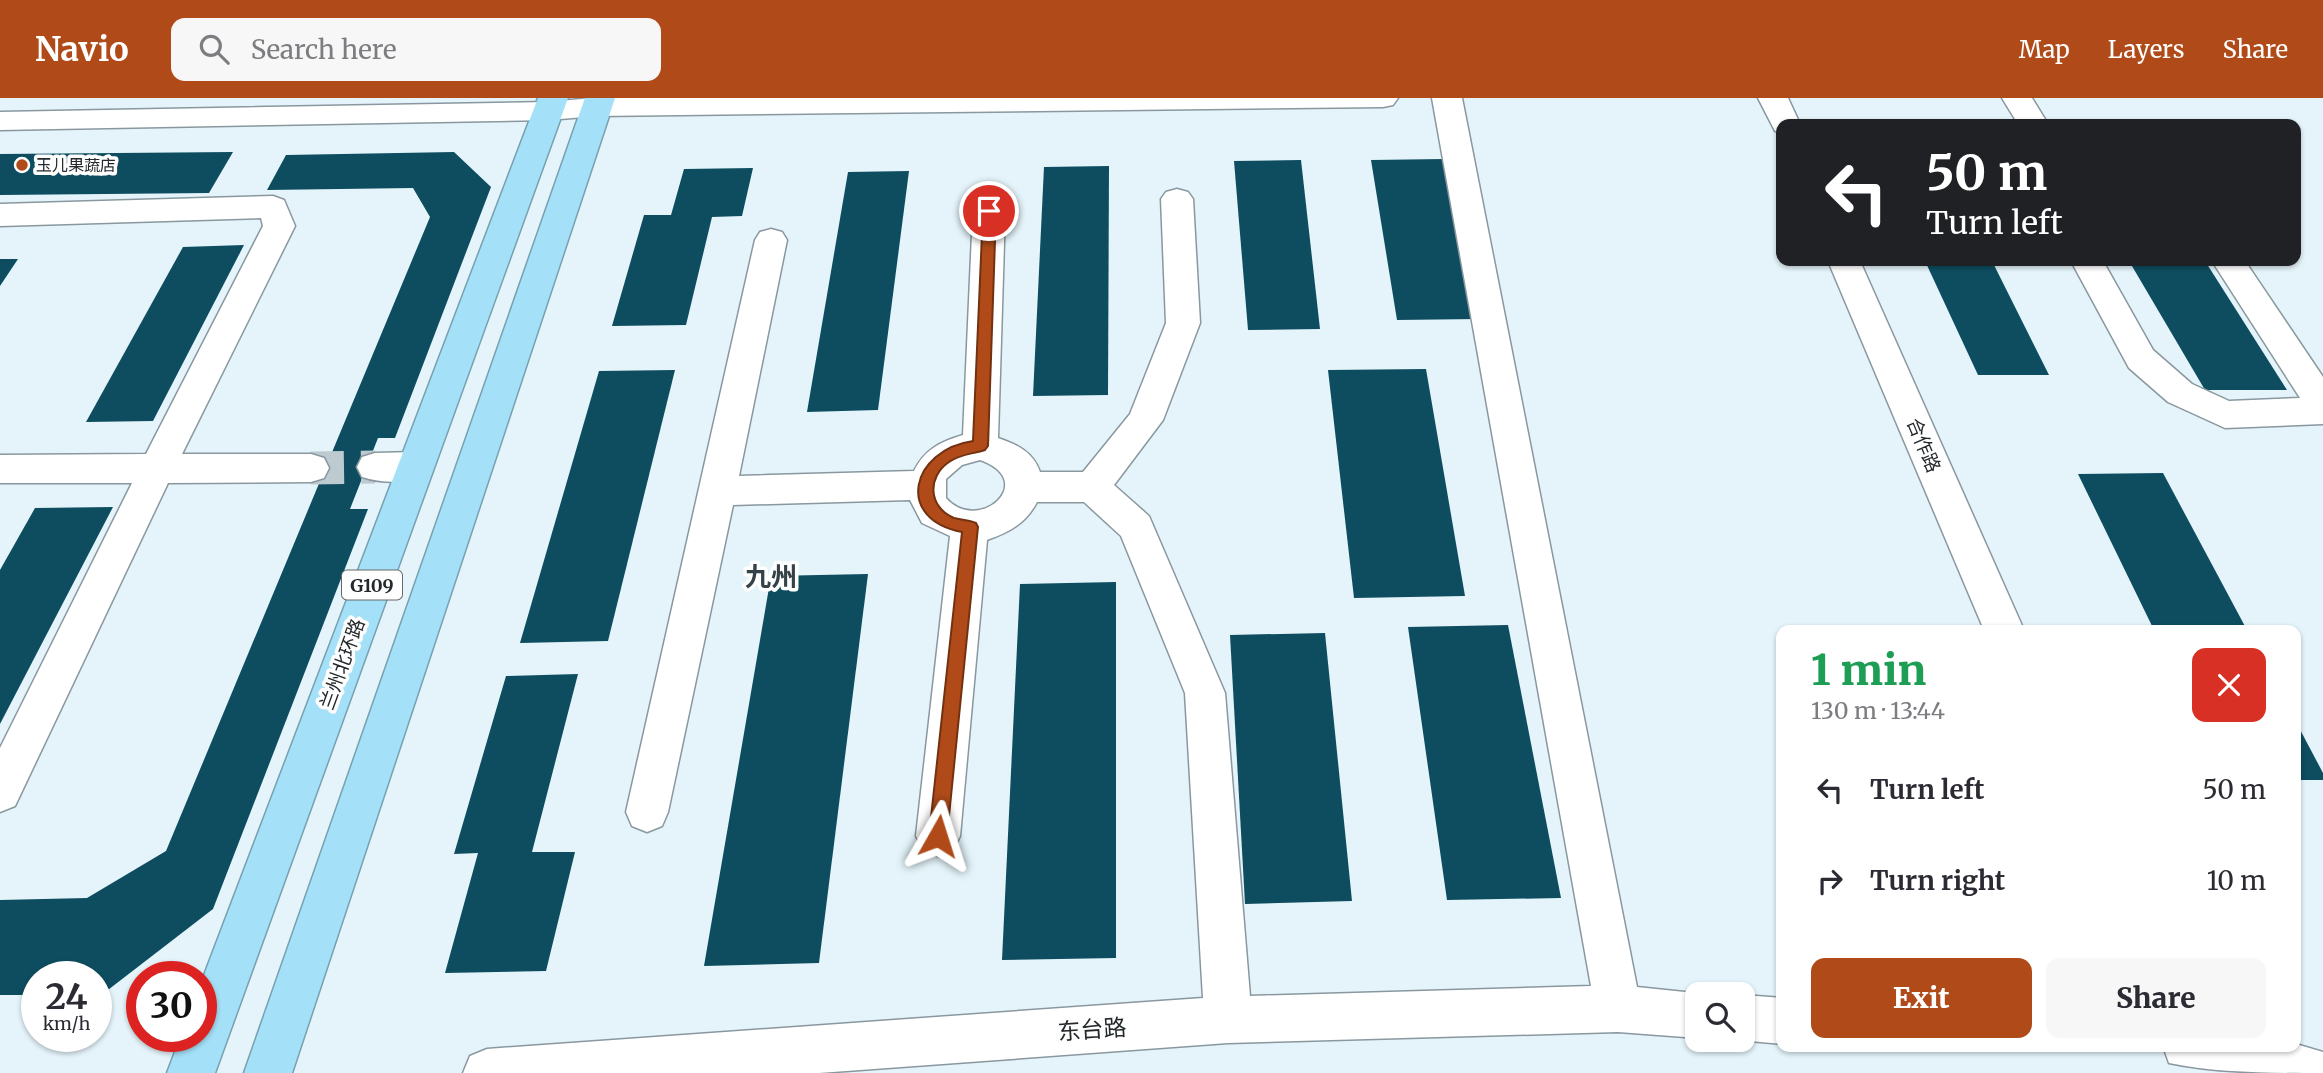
<!DOCTYPE html>
<html lang="en">
<head>
<meta charset="utf-8">
<style>
  :root { --surface:#fff; --page:#f7f7f7; --text:#2b2b33; --muted:#7c7c81; --accent:#b04b19 }
  body { margin:0; font-family:Merriweather,"Noto Sans SC",serif; background:var(--page); color:var(--text); height:100vh; display:flex; flex-direction:column; font-size:26px; white-space:nowrap }
  * { box-sizing:border-box; margin:0 }
  p { font-size:23px; color:var(--muted) }
  .icon { flex:none; width:38px; height:38px; fill:none; stroke:currentColor; stroke-width:2; stroke-linecap:round; stroke-linejoin:round }
  .map { position:relative; flex:1; overflow:hidden }
  .panel { position:absolute; left:1776px; top:527px; width:525px; height:427px; display:flex; flex-direction:column; background:var(--surface); border-radius:14px; box-shadow:0 2px 5px #0004 }
  .panel>* { flex:none }
  .top-card { position:absolute; left:1776px; top:21px; width:525px; height:147px; border-radius:14px; box-shadow:0 2px 5px #0004; background:#202124; color:#fff; overflow:hidden }
  .tools { position:absolute; left:1685px; top:884px; display:grid; gap:14px }
  .tools a { display:grid; place-items:center; width:70px; height:70px; border-radius:14px; background:var(--surface); box-shadow:0 2px 5px #0004; font-size:35px }
  .speed { position:absolute; left:21px; top:863px; display:flex; gap:14px; font-size:35px; font-weight:700; text-align:center }
  .speed>* { display:grid; place-content:center; width:91px; height:91px; border-radius:50%; background:var(--surface); box-shadow:0 2px 5px #0004; line-height:1 }
  .speed small { font-size:18px; font-weight:400 }
  .speed .limit { border:10px solid #d22; background:#fff; color:#111 }
  .pin { position:absolute; display:grid; place-items:center; width:60px; height:60px; color:#fff; margin:-30px; border:4px solid #fff; border-radius:50%; box-shadow:0 2px 7px #0007 }
  .me { position:absolute; width:77px; margin:-38px; rotate:6deg; stroke-linejoin:round; filter:drop-shadow(0 0 5px #0008) }
  .turn { display:flex; align-items:center; gap:24px; height:147px; padding:0 35px; font-size:32px }
  .turn .icon { width:91px; height:91px; stroke-width:2.5 }
  .turn b { display:block; font-size:49px; line-height:60px }
  .round { display:grid; place-items:center; flex:none; width:74px; height:74px; border-radius:14px; background:var(--page) }
  .head { display:flex; align-items:center; justify-content:space-between; height:119px; padding:0 35px }
  h1 { font-size:42px; font-weight:800; line-height:52px; color:#1e9e55 }
  .button { display:flex; gap:14px; margin-top:auto; padding:14px 35px }
  .button a { flex:1; height:80px; border-radius:14px; background:var(--accent); color:#fff; font-size:28px; font-weight:800; line-height:80px; text-align:center }
  .button a+a { background:var(--page); color:var(--text) }
  ul { padding:0; list-style:none }
  li { display:flex; align-items:center; gap:21px; height:91px; padding:0 35px }
  li div { flex:1 }
  li b { display:block; font-size:26px }
  li em { font-style:normal }
  header { display:flex; align-items:center; gap:42px; box-sizing:border-box; height:98px; padding:0 35px; background:var(--accent); color:#fff }
  header strong { font-size:33px }
  nav { display:flex; gap:38px; margin-inline-start:auto; font-size:24px }
  .search { width:490px; height:63px; background:var(--page); display:flex; align-items:center; gap:18px; box-sizing:border-box; padding:0 24px; border-radius:14px; color:var(--muted); font-size:26px }
  .map>svg:first-child { display:block }
  .building { fill:#0d4d5f }
  .lines { fill:none; stroke-linecap:round; stroke-linejoin:round }
  .minor-tunnel { stroke:#bdcbd1; stroke-width:33; stroke-dasharray:33 17; stroke-linecap:butt }
  .minor-casing { stroke:#89989e; stroke-width:3 }
  .highway-casing { stroke:#77a0b0; stroke-width:3 }
  .minor { fill:#fff; fill-rule:evenodd }
  .highway { fill:#a4e0f7; fill-rule:evenodd }
  .route { fill:#b04b19; stroke:#723110; stroke-width:2 }
  .poi-dot { fill:#b04b19; stroke:#fefefe; stroke-width:2.5 }
  .labels { text-anchor:middle; dominant-baseline:central; stroke-width:7; stroke-linejoin:round; paint-order:stroke }
  .far-poi-label { font-size:16px; fill:#23292b; stroke:#fefefe; text-anchor:start }
  .shield { fill:#fefefe; stroke:#65696a; stroke-width:2 }
  .shield-label { font-size:18px; font-weight:bold; fill:#23292b }
  .street-label { font-size:19px; fill:#23292b; stroke:#fefefe }
  .near-street-label { font-size:23px; fill:#23292b; stroke:#fefefe }
  .district-label { font-size:26px; font-weight:bold; fill:#344146; stroke:#fefefe }
</style>
</head>
<body>
<header>
<strong>Navio</strong>
<div class="search"><svg class="icon" aria-label="search" viewBox="0 0 24 24"><circle cx="10" cy="10" r="6"/><path d="M15 15l6 6"/></svg>Search here</div>
<nav><a>Map</a><a>Layers</a><a>Share</a></nav>
</header>
<div class="map">
<svg width="2323" height="975" viewBox="0 0 2323 975">
  <rect width="100%" height="100%" fill="#e4f4fa"/>
  <!-- building -->
  <g class="building">
    <path d="M233,54L209,95L0,97V56Z"/>
    <path d="M454,54L491,89L395,340H378L350,411H368L213,811L104,895H96V878H37V897H0V802L87,800L166,753L430,119L413,90L267,92L286,57Z"/>
    <path d="M1444,61L1478,221L1397,222L1371,62Z"/>
    <path d="M1301,62L1320,231L1248,232L1234,63Z"/>
    <path d="M1109,68L1108,297L1033,298L1044,69Z"/>
    <path d="M753,70L742,118L712,119L686,227L612,228L644,117H671L684,71Z"/>
    <path d="M909,73L878,312L807,314L848,74Z"/>
    <path d="M244,147L153,323L86,324L183,149Z"/>
    <path d="M0,161H18L0,188Z"/>
    <path d="M1925,163H1992L2049,277H1978Z"/>
    <path d="M2129,163H2205L2287,292H2205Z"/>
    <path d="M1426,271L1465,498L1354,500L1328,272Z"/>
    <path d="M675,272L608,543L520,545L599,273Z"/>
    <path d="M2163,375L2247,532H2154L2078,376Z"/>
    <path d="M113,409L0,626V472L35,410Z"/>
    <path d="M868,476L819,865L704,868L771,478Z"/>
    <path d="M1116,484V860L1002,862L1020,486Z"/>
    <path d="M1508,527L1561,800L1447,802L1408,529Z"/>
    <path d="M1325,535L1352,803L1245,806L1230,537Z"/>
    <path d="M578,576L532,754H575L546,873L445,875L478,755L454,756L506,578Z"/>
    <path d="M2296,624L2323,675V682H2296Z"/>
  </g>
  <g class="lines">
    <!-- minor-tunnel -->
    <path class="minor-tunnel" d="M311,370L375,369"/>
    <!-- minor casing -->
    <g class="minor-casing">
      <g id="minor">
        <path d="M593,0H1398L1393,7L1383,9L597,18L548,22L0,32V14L548,4Z"/>
        <path d="M1432,0H1462L1637,889L1704,896H1698V940L1618,934L1228,945L819,975H463L470,958L487,951L1203,900L1185,595L1121,438L1084,404H1037C1026,425 1010,434 987,442L960,738L953,752L938,758L923,752L916,738L950,438L922,425L910,402L733,407L668,714L662,728L647,734L632,728L626,714L755,142L760,134L771,131L782,134L787,142L739,378L914,373C925,351 940,344 963,337L973,113L978,105L989,102L1000,105L1005,113L998,340C1018,347 1033,354 1040,374H1083L1130,316L1166,225L1161,101L1166,94L1177,91L1188,94L1193,101L1200,225L1163,322L1114,387L1149,418L1225,595L1250,898L1591,888ZM980,362C1040,383 978,437 946,400V381L962,367Z"/>
        <path d="M1758,0H1788L1800,26H1782V35L1775,33Z"/>
        <path d="M2002,0H2032L2048,26H2018Z"/>
        <path d="M273,98L284,102L295,128L182,356H311L324,360L329,370L324,380L311,384L168,385L15,708L0,714V650L132,385H0V357L146,356L263,128L261,120L0,128V106Z"/>
        <path d="M1828,163H1860L2024,532H1984Z"/>
        <path d="M2071,163H2103L2153,252L2192,286L2229,303L2300,300L2212,163H2245L2323,279V326L2225,330L2168,304L2129,270Z"/>
        <path d="M416,354L429,358L434,368L429,378C408,385 383,386 362,379L357,369L362,359L375,355Z"/>
        <path d="M1743,897L1782,900V946L1738,942H1743Z"/>
        <path d="M2296,946L2323,954V975C2274,975 2215,975 2169,965L2163,948Z"/>
      </g>
    </g>
    <!-- highway casing -->
    <g class="highway-casing">
      <g id="highway">
        <path d="M538,0H568L215,975H167L181,938H201V885Z"/>
        <path d="M585,0H615L292,975H244Z"/>
      </g>
    </g>
    <!-- minor -->
    <use href="#minor" class="minor"/>
    <!-- highway -->
    <use href="#highway" class="highway"/>
  </g>
  <!-- route -->
  <path class="route" d="M989,109L996,113L988,348L985,352C973,356 960,356 949,364C927,379 928,409 954,420C961,422 969,422 976,425L978,429L947,738L944,744L938,747L931,744L929,738L962,434C894,421 911,352 973,343L983,113Z"/>
  <!-- markers -->
  <circle class="poi-dot" cx="22" cy="67" r="7"/>
  <g class="labels">
    <!-- far-poi labels -->
    <g class="far-poi-label">
      <text x="36" y="67">玉儿果蔬店</text>
    </g>
    <!-- shield labels -->
    <rect class="shield" x="342" y="472.5" width="60" height="29" rx="5"/>
    <g class="shield-label">
      <text x="372" y="487">G109</text>
    </g>
    <!-- street labels -->
    <g class="street-label">
      <text transform="translate(1924 347) rotate(67)">合作路</text>
      <text transform="translate(342 566) rotate(-70)">兰州北环路</text>
    </g>
    <!-- near-street labels -->
    <g class="near-street-label">
      <text transform="translate(1092 931) rotate(-4)">东台路</text>
    </g>
    <!-- district labels -->
    <g class="district-label">
      <text x="771" y="478">九州</text>
    </g>
  </g>
</svg>
<div class="tools">
<a><svg class="icon" aria-label="search" viewBox="0 0 24 24"><circle cx="10" cy="10" r="6"/><path d="M15 15l6 6"/></svg></a>
</div>
<div class="speed"><div>24<small>km/h</small></div><div class="limit">30</div></div>
<div class="pin" style="left:989px;top:113px;background:#d93025"><svg class="icon" aria-label="arrive" viewBox="0 0 24 24"><path d="M6 21V4h12l-3 4 3 4H6"/></svg></div>
<svg class="me" style="left:938px;top:738px" viewBox="-20 -20 40 40"><path d="M0-17L14 15 0 8-14 15z" fill="#b04b19" stroke="#fff" stroke-width="4"/></svg>
<div class="top-card">
<div class="turn"><svg class="icon" aria-label="left" viewBox="0 0 24 24"><path d="M17 20v-9H6M10 6l-5 5 5 5"/></svg><div><b>50 m</b>Turn left</div></div>
</div>
<section class="panel">
<div class="head"><div><h1>1 min</h1><p>130 m · 13:44</p></div><a class="round" style="background:#d93025;color:#fff"><svg class="icon" aria-label="close" viewBox="0 0 24 24"><path d="M6 6l12 12M18 6L6 18"/></svg></a></div>
<ul>
<li><svg class="icon" aria-label="left" viewBox="0 0 24 24"><path d="M17 20v-9H6M10 6l-5 5 5 5"/></svg><div><b>Turn left</b></div><em>50 m</em></li>
<li><svg class="icon" aria-label="right" viewBox="0 0 24 24"><path d="M7 20v-9h11M14 6l5 5-5 5"/></svg><div><b>Turn right</b></div><em>10 m</em></li>
</ul>
<div class="button"><a>Exit</a><a>Share</a></div>
</section>
</div>
</body>
</html>
